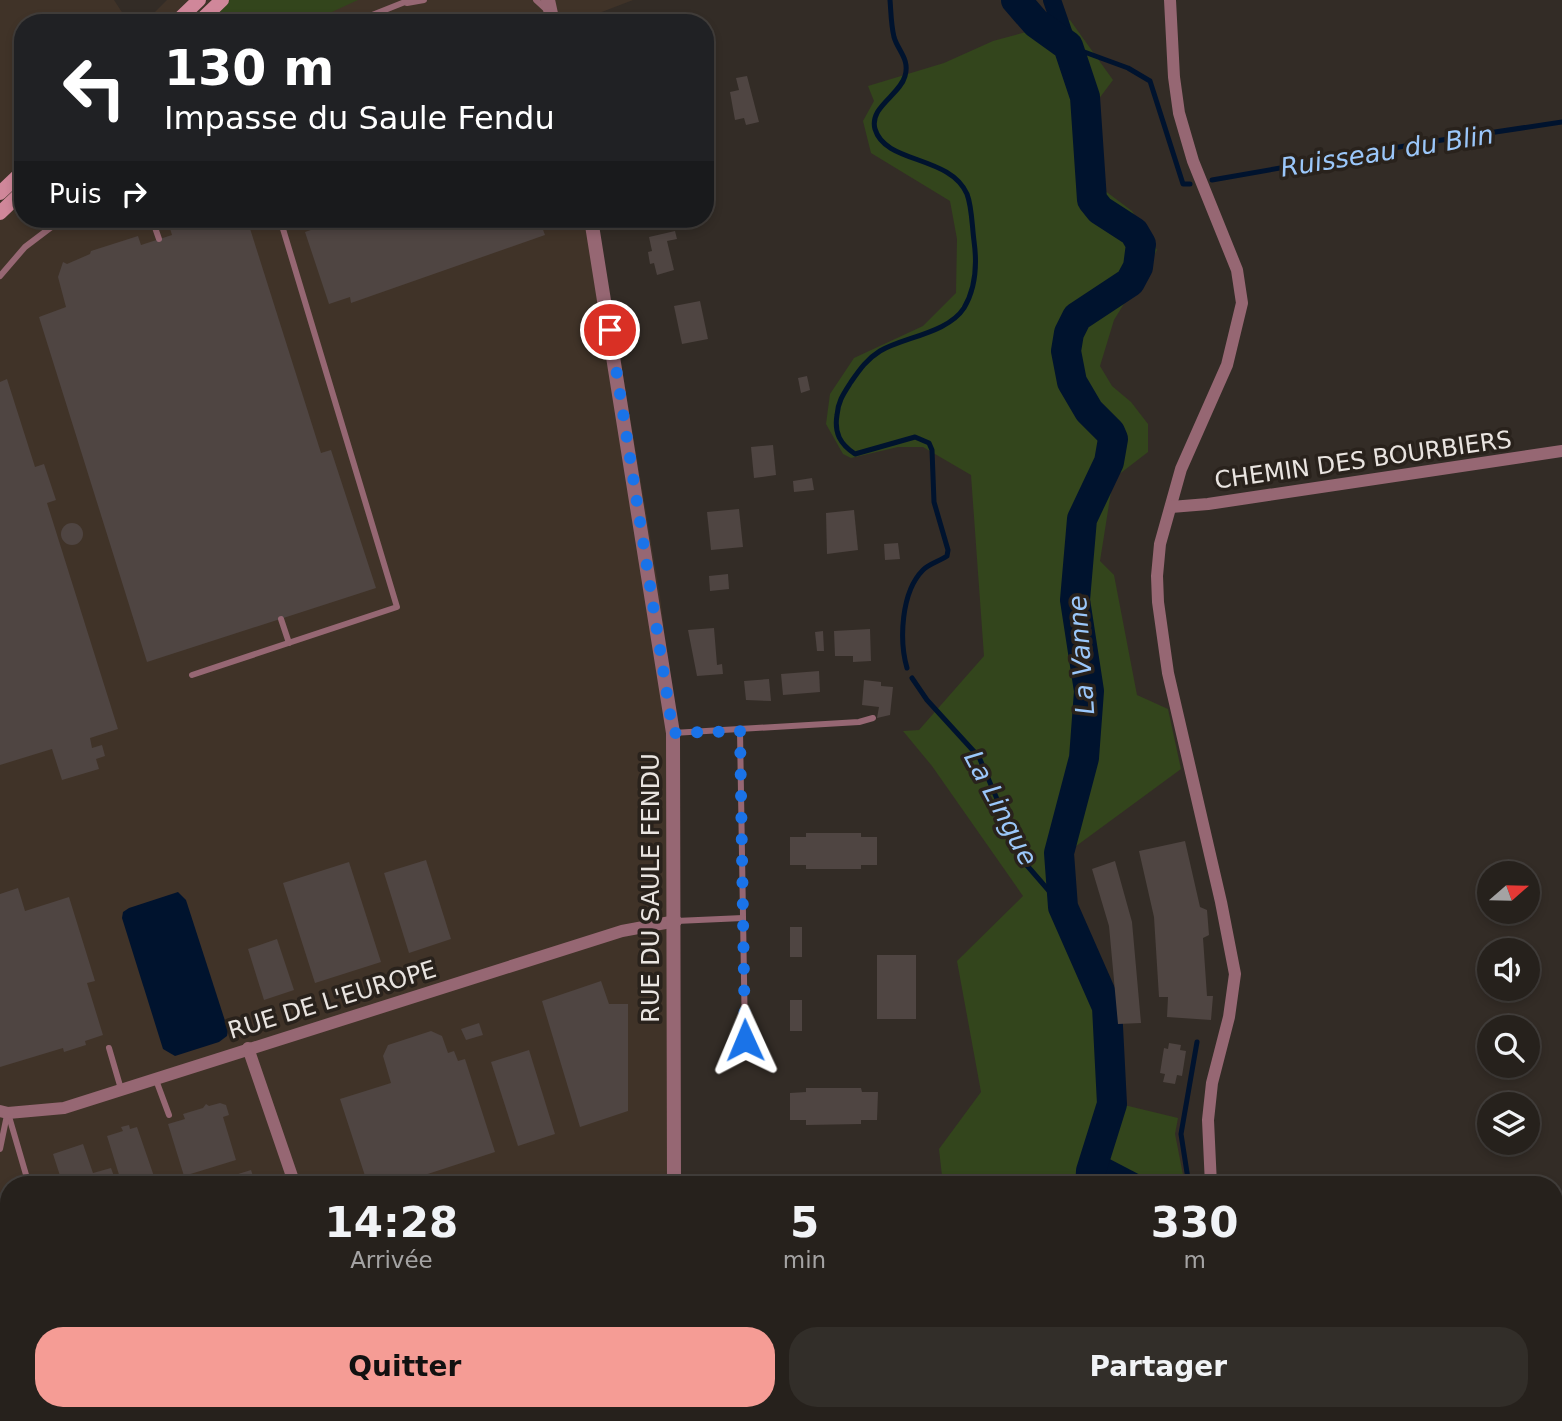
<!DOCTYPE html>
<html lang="fr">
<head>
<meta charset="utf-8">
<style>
  :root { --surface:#26211c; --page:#322e29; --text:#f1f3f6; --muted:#a4a3a3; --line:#423e3b; --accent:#f59c95 }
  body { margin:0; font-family:"DejaVu Sans",sans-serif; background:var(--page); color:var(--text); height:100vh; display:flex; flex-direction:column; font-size:26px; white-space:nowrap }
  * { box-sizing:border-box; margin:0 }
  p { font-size:23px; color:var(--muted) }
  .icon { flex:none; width:38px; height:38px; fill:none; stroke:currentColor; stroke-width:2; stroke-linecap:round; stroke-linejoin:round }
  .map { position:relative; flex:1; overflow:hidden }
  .side { position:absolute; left:0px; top:1176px; width:1563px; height:245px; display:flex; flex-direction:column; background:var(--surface); border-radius:28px 28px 0 0; box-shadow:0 4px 10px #0003,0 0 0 2px var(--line) }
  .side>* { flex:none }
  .top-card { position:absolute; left:14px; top:14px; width:700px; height:214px; border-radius:28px; box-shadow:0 4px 10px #0003,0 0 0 2px var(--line); background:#202124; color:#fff; overflow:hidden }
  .needle { width:46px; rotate:70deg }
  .buttons { position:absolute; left:1477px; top:861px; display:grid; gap:14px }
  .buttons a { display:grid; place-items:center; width:63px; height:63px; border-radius:50%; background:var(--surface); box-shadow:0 4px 10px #0003,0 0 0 2px var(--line); font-size:35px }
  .pin { position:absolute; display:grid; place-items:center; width:60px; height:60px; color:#fff; margin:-30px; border:4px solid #fff; border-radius:50%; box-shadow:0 2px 7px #0007 }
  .me { position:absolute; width:77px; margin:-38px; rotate:359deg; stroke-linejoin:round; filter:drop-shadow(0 0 5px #0008) }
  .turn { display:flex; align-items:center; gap:24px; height:147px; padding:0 35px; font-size:32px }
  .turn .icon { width:91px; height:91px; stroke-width:2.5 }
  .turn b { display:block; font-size:49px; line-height:60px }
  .then { display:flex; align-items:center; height:66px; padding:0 35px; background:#0003; gap:14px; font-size:26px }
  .eta { display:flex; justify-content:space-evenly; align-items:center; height:119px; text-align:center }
  .eta b { font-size:42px; font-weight:700; line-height:49px }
  .primary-button { display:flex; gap:14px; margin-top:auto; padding:14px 35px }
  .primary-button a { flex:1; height:80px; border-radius:28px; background:var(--accent); color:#111; font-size:28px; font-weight:700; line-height:80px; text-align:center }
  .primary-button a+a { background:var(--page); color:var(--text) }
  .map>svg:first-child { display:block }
  .built { fill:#403328 }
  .green { fill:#33451c }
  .water { fill:#00132e }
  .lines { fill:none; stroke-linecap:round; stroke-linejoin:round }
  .stream { stroke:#00132e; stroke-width:5 }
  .canal { stroke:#00132e; stroke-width:18 }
  .river { stroke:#00132e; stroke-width:30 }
  .building { fill:#4f4542 }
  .service { stroke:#966773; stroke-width:6 }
  .minor { stroke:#966773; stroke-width:12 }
  .tertiary { stroke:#966773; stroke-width:14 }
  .secondary { stroke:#d0879a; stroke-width:14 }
  .route { stroke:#1a73e8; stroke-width:12; stroke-dasharray:0 21.6 }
  .labels { text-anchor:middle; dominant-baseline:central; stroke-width:7; stroke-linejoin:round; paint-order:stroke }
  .street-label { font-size:24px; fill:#e9e4e0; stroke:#29221c }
  .water-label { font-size:26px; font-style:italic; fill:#9bc7fa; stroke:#29221c }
</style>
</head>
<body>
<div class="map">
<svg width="1562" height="1421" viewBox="0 0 1562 1421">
  <rect width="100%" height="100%" fill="#332c26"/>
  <!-- built -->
  <g class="built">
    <path d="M0,0H114L129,23H23V219H597L660,596L678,743L679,1185H9V1412H650L649,1421H0Z"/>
    <path d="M167,0H633L573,23H144Z"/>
  </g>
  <!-- green -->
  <g class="green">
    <path d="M227,0H358L308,23H202Z"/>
    <path d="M1070,20L1113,80L1092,108L1100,187L1132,211L1157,250L1114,320L1100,366L1112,386L1131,402L1148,424V452L1113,479L1100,561L1114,575L1137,695L1168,709L1181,769L1068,852L1071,905L1114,1007L1120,1104L1178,1118L1175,1134L1185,1185H943L939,1149L981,1092L957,961L1023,896L932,766L903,731L919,730L984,656L971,475L923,447H898L851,458L843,454L826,424L830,394L854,358L923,326L956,293L957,239L950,201L871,153L863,121L874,101L868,86L944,63L993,41Z"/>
    <path d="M1018,1412H1250L1252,1421H1020Z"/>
  </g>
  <!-- water -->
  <path class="water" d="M178,892L186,900L228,1030L227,1036L219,1042L175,1056L163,1049L122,918L123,912L129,908Z"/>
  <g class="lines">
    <!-- stream -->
    <g class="stream">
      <path d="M890,0C891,12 891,25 894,37C898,51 910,59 905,76C900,95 869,107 875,129C885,164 950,155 967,194C972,207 972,226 974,241C977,263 976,288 964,308C948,333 904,337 880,351C867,359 860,369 851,382C844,393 838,401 837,415C834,433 840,444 855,454L915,437L929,443L932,450L934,502L948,550L947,556C940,561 929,564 923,570C901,592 899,640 907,668"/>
      <path d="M1068,46L1128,68L1150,81L1183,184H1190"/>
      <path d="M1212,180L1422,143L1562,122"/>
      <path d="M912,678L927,700L979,757L1024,862L1063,907"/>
      <path d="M1188,1179L1181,1134L1197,1042"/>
      <path d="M1239,1412L1242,1421"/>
    </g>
    <!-- canal -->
    <g class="canal">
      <path d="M1052,0L1068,46"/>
      <path d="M1094,1161L1140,1185"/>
    </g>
    <!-- river -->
    <g class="river">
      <path d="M1016,0L1036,23L1068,46L1085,97L1092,200L1100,210L1134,232L1141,244L1138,267L1130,282L1077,317L1069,333L1066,351L1072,382L1089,411L1110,432L1113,439L1109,462L1082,519L1075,600L1089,691L1084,758L1059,853L1063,907L1107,1007L1112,1104L1091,1171L1090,1185"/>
      <path d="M1073,1421V1412"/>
    </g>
  </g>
  <!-- building -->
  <g class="building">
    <path d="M747,76L759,122L746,125L744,118L735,120L730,92L739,90L736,78Z"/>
    <path d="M170,219H247L321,453L331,450L376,588L147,662L39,317L66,307L58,277L63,262L67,264L90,254L91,251L138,236L141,245L172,235L168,222Z"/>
    <path d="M323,219H539L545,235L351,303L350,297L329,304L305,232L325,225Z"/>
    <path d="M675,231L677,239L667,241L674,270L657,275L654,263L650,264L648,252L652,251L649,237Z"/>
    <path d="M700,301L708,339L682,344L674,306Z"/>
    <path d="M807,376L810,390L801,393L798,378Z"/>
    <path d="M7,379L35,467L44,464L56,500L47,503L118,729L90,738L92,748L102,745L105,756L96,759L99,769L62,780L52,749L0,765V382Z"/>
    <path d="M773,445L776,475L754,478L751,447Z"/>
    <path d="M812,478L814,490L794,492L793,481Z"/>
    <path d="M739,509L743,547L711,550L707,512Z"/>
    <path d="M854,510L858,550L827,554L826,513Z"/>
    <circle cx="72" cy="534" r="11"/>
    <path d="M898,543L900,559L885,560L884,544Z"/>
    <path d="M728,574L729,589L710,591L709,576Z"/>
    <path d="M714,628L717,665L722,664L723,674L697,676L688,630Z"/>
    <path d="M870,629L871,661L853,662V656H835L834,631Z"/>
    <path d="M823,631L824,651H817L815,632Z"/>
    <path d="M819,671L820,692L783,695L781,674Z"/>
    <path d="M769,679L771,701L746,700L744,681Z"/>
    <path d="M864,680L881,682V686L893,687L890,715L877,718L879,707L862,705Z"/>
    <path d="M806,833H861V837H877V865H861V869H806V865H790V837H806Z"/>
    <path d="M1185,841L1200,907L1207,910L1209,935L1203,938L1207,996H1213L1211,1020L1167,1017L1168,997H1159L1154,917L1139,851Z"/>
    <path d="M426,860L451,939L409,953L384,873Z"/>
    <path d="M1115,861L1132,922L1141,1023L1118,1024L1109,926L1092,869Z"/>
    <path d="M349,862L381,962L315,983L283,883Z"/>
    <path d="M18,888L25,911L69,897L95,981L87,983L103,1035L85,1041L86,1045L64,1052L63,1048L0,1067V894Z"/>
    <rect x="790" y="927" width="12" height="30"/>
    <path d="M277,939L294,990L264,1000L248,949Z"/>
    <rect x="877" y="955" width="39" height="64"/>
    <path d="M601,981L609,1004H628V1111L580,1127L542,1001Z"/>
    <rect x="790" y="1000" width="12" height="31"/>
    <path d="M479,1023L483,1035L466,1040L461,1029Z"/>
    <path d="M431,1031L442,1036L448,1053L454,1051L458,1061L465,1059L495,1152L394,1185H368L340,1099L391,1083L383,1056L388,1045Z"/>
    <path d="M1169,1043L1181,1045L1180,1050L1186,1051L1182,1076L1177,1075L1175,1084L1163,1082L1165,1074L1160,1073L1164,1048L1168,1049Z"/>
    <path d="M529,1050L555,1134L518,1146L491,1062Z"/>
    <path d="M806,1088H861L862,1092H878L877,1120H861V1124L806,1125V1120H790V1093L806,1092Z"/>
    <path d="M220,1103L226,1105L229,1115L223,1117L236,1160L184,1176L168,1124L185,1119L183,1114L203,1108L206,1104L209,1106Z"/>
    <path d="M129,1125L130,1129L137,1127L157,1185H63L53,1154L83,1144L93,1173L111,1168L116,1182L121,1181L107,1136L123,1131L121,1127Z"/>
    <path d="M251,1170L256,1185H206V1184Z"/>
    <path d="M175,1412H231V1413L222,1416L224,1421H169Z"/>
    <path d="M329,1412H342L345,1421H320L318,1416Z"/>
  </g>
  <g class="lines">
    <!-- service -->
    <g class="service">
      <path d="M536,0L548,11"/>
      <path d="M407,3L424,0"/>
      <path d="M352,23L410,0"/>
      <path d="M152,219L159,239"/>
      <path d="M0,276L25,247L62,219"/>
      <path d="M281,619L289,643"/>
      <path d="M192,675L397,607L280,219"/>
      <path d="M740,731L745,1040"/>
      <path d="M673,733L859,722L873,718"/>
      <path d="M676,921L743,918"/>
      <path d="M109,1048L121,1089"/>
      <path d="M156,1080L169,1115"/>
      <path d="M8,1113L29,1185"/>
      <path d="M0,1149L7,1115"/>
      <path d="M425,1412L436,1421"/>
      <path d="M500,1412L503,1421"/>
      <path d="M285,1421L312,1412"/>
      <path d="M465,1421L495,1412"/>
    </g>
    <!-- minor -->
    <g class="minor">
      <path d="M1170,0L1174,77L1179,113L1193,161L1237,270L1242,303L1227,365L1181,469L1160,544L1157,576L1158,602L1168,673L1221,902L1235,974L1229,1017L1212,1083L1208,1120L1211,1185"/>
      <path d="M1171,507L1208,504L1562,451"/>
      <path d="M248,1048L295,1185"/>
      <path d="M0,1111L8,1113L64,1108L622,931L676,921"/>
      <path d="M1258,1412L1261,1421"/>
    </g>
    <!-- tertiary -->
    <g class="tertiary">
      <path d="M548,0L553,23"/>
      <path d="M591,219L673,733L674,1185"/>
      <path d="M673,1421V1412"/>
    </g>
    <!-- secondary -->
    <g class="secondary">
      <path d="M175,23L199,0"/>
      <path d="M198,23L222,0"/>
      <path d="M0,193L23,171"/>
      <path d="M0,213L23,191"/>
    </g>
  </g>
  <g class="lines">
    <!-- route -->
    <path class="route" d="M610,330L673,733L740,731L745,1040"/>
  </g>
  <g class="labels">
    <!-- street labels -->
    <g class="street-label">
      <text transform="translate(1363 460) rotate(-8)">CHEMIN DES BOURBIERS</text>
      <text transform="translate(651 888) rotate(-90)">RUE DU SAULE FENDU</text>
      <text transform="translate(332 1000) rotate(-17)">RUE DE L'EUROPE</text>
    </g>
    <!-- water labels -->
    <g class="water-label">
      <text transform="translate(1387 151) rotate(-9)">Ruisseau du Blin</text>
      <text transform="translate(1081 655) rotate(-94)">La Vanne</text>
      <text transform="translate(1001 808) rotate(62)">La Lingue</text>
    </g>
  </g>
</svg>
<div class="buttons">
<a><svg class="needle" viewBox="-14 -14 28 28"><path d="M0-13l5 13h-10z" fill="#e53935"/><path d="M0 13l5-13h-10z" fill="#a4a3a3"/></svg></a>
<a><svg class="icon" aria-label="sound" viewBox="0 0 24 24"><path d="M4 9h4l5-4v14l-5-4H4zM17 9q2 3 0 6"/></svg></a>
<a><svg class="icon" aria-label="search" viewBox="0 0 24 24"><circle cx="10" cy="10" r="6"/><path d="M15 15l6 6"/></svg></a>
<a><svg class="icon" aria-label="layers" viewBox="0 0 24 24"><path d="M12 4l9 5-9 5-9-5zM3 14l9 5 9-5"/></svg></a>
</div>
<div class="pin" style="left:610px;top:330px;background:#d93025"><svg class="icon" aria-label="arrive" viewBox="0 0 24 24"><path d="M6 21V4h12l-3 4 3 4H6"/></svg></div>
<svg class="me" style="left:745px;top:1040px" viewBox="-20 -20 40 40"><path d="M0-17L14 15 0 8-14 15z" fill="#1a73e8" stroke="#fff" stroke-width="4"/></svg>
<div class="top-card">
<div class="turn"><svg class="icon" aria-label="left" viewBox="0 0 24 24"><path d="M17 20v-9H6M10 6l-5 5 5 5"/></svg><div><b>130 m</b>Impasse du Saule Fendu</div></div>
<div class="then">Puis<svg class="icon" aria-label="right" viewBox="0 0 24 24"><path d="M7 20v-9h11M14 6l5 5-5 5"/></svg></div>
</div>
<section class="side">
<div class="eta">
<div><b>14:28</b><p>Arrivée</p></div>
<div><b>5</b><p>min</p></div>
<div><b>330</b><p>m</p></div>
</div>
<div class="primary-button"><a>Quitter</a><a>Partager</a></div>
</section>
</div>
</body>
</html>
